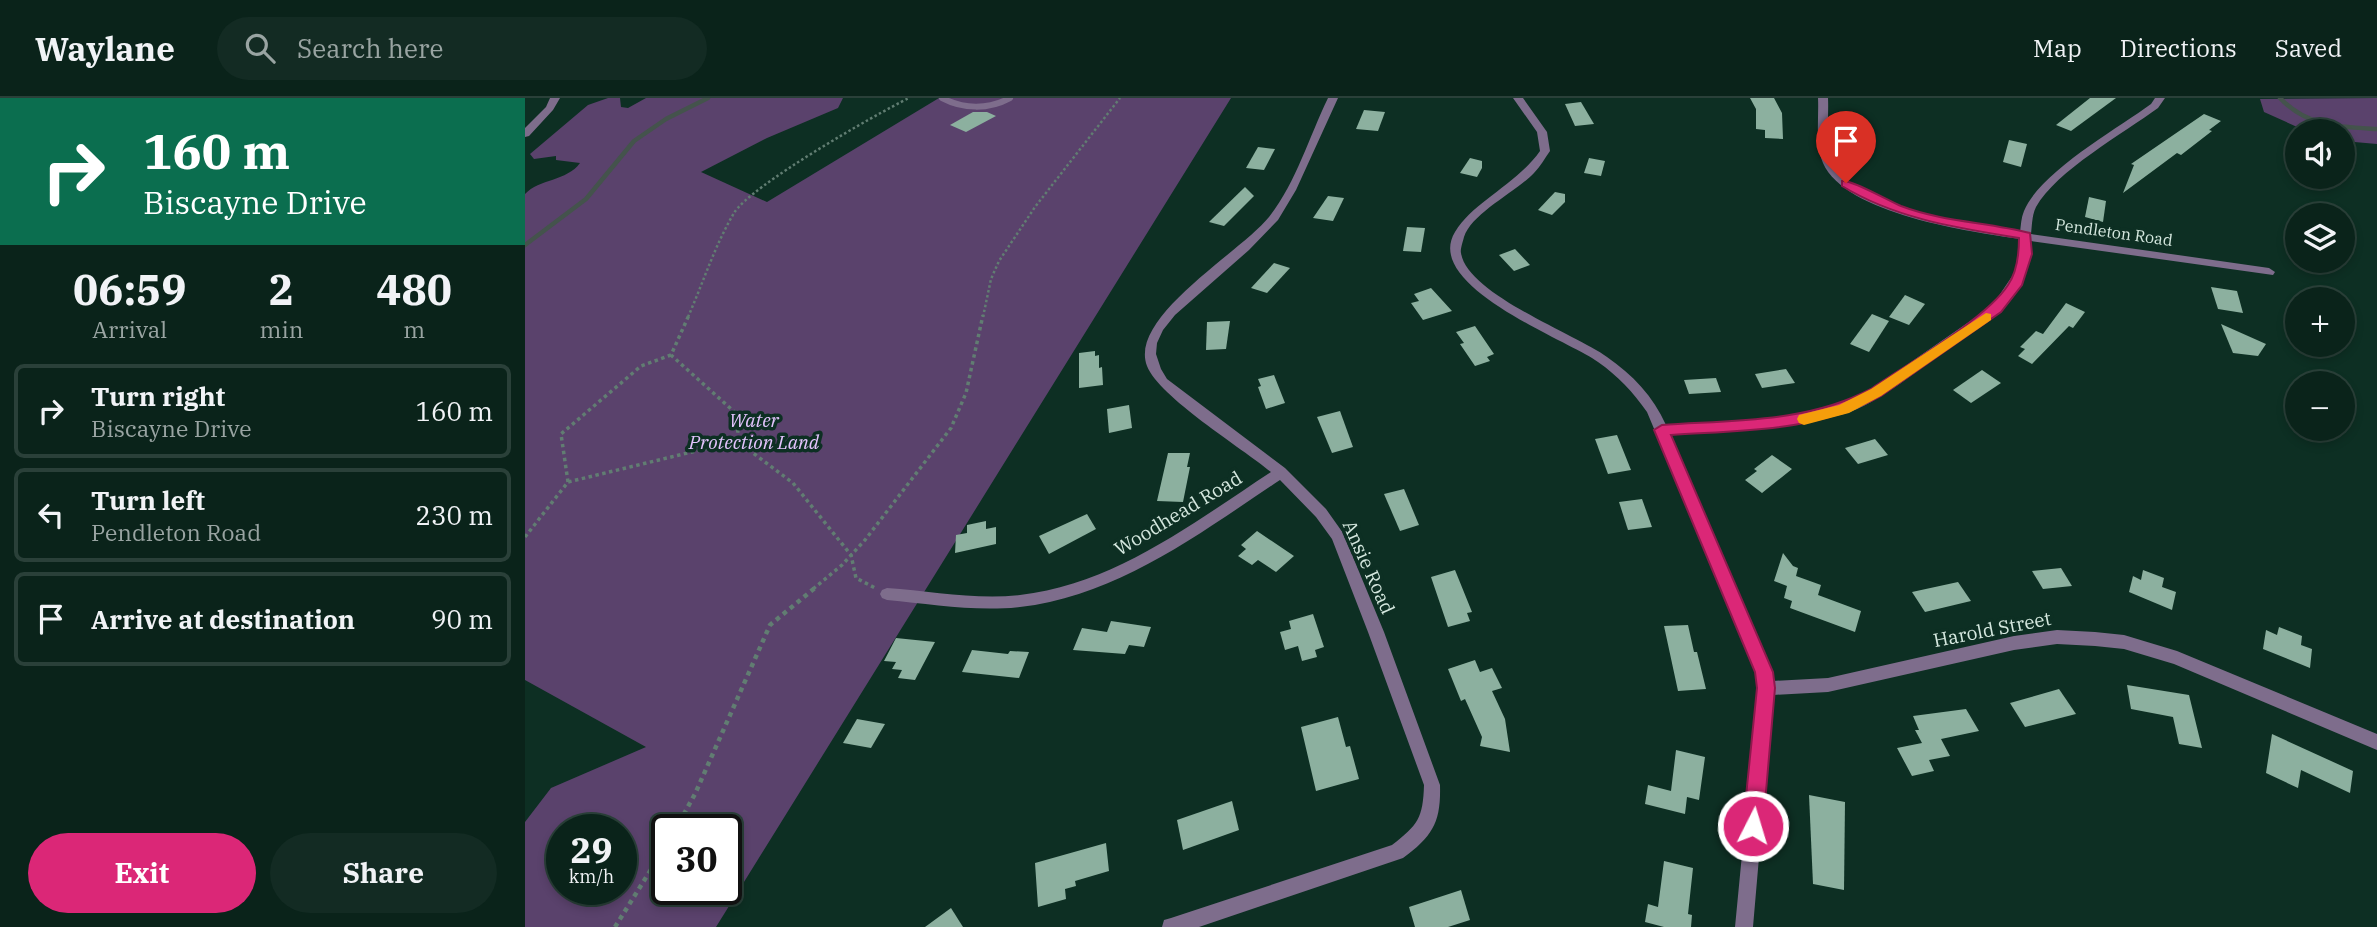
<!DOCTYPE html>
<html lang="en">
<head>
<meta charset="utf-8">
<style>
  :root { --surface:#0a231a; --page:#132b23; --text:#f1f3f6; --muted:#99a4a2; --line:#2a4039; --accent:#db2777 }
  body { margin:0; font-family:"IBM Plex Serif",serif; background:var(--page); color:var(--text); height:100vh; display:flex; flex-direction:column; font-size:26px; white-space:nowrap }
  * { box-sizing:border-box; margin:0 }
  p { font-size:23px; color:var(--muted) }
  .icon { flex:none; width:38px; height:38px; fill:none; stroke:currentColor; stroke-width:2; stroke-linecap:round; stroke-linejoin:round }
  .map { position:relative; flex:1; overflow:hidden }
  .sheet { display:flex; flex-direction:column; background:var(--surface); width:525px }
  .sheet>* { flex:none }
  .top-card { background:#0b6e4f; color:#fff; overflow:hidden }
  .controls { position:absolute; left:1760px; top:21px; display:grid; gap:14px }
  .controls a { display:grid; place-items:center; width:70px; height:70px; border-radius:50%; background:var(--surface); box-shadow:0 4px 10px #0003,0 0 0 2px var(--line); font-size:35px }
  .speed { position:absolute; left:21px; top:716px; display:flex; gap:14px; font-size:35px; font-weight:700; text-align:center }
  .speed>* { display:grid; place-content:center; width:91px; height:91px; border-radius:50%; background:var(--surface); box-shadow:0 4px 10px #0003,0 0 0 2px var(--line); line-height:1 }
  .speed small { font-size:18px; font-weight:400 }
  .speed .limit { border:4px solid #111; border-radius:10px; background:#fff; color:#111 }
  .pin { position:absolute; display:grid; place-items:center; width:60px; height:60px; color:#fff; margin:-72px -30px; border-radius:50% 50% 50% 0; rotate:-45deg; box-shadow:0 0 7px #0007 }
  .pin .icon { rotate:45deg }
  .me { position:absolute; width:77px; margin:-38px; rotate:5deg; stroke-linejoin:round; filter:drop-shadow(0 0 5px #0008) }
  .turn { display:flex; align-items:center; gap:24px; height:147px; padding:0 28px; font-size:32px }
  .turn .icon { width:91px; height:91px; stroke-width:2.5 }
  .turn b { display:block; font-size:49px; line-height:60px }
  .eta { display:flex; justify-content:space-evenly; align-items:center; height:119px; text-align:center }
  .eta b { font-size:42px; font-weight:700; line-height:49px }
  .button { display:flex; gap:14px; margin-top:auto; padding:14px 28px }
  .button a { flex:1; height:80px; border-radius:42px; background:var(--accent); color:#fff; font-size:28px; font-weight:700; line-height:80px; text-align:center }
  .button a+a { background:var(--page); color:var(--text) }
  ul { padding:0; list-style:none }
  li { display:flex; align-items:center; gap:21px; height:94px; margin:0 14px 10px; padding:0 14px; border:4px solid var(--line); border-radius:10px }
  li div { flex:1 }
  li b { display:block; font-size:26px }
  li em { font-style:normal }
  header { display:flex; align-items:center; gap:42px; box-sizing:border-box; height:98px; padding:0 35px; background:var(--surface); border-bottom:2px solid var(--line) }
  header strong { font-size:33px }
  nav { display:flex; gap:38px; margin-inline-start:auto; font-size:24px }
  .search { width:490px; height:63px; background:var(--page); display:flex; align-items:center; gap:18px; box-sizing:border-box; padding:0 24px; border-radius:38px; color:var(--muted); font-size:26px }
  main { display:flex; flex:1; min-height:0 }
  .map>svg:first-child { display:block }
  .green { fill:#5a426c; fill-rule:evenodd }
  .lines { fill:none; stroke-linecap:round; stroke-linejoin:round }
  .stream { stroke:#44534c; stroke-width:4.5 }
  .building { fill:#8cb09f }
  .path-far2 { stroke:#617d72; stroke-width:2.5; stroke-dasharray:2.5 2.5; stroke-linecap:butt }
  .path-far1 { stroke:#617d72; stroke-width:3.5; stroke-dasharray:3.5 3.5; stroke-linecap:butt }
  .path { stroke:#617d72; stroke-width:4.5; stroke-dasharray:4.5 4.5; stroke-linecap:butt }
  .service { stroke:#7e6d8c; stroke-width:6 }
  .minor { fill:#7e6d8c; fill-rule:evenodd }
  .route { fill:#db2777; stroke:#8e194d; stroke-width:2 }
  .slow { fill:#f59e0b }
  .labels { text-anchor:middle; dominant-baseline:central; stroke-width:7; stroke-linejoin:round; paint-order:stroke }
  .far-street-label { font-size:16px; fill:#d5e8df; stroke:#0d2f23 }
  .park-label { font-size:19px; font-style:italic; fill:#e4c4fe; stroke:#0d2f23 }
  .street-label { font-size:19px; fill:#d5e8df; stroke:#0d2f23 }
</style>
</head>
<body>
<header>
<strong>Waylane</strong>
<div class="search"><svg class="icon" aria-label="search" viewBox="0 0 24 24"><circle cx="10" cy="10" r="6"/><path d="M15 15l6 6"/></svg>Search here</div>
<nav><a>Map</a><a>Directions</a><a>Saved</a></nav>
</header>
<main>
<section class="sheet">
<div class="top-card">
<div class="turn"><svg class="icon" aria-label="right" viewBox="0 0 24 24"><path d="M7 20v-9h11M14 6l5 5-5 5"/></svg><div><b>160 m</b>Biscayne Drive</div></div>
</div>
<div class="eta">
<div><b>06:59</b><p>Arrival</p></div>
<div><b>2</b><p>min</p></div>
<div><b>480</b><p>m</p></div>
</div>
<ul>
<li><svg class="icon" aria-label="right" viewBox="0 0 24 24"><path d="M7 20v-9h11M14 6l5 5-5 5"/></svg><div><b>Turn right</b><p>Biscayne Drive</p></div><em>160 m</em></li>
<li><svg class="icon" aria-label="left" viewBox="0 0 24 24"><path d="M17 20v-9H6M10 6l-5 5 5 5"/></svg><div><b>Turn left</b><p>Pendleton Road</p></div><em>230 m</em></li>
<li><svg class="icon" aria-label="arrive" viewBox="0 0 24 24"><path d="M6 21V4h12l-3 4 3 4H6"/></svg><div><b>Arrive at destination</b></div><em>90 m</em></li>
</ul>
<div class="button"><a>Exit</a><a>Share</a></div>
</section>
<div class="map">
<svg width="1852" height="829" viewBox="0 0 1852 829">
  <rect width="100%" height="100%" fill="#0d2f23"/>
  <!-- green -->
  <g class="green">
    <path d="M83,0H95L96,9L103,10L121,0H318L313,10L242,40L176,74L242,104L414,0H706L191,829H0V724L26,690L121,649L0,582V96C14,81 42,83 55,65L31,62V58L9,61L5,56L63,7ZM37,732H96V791H37ZM142,732H201V791H142Z"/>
    <path d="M1852,0V46L1818,43V33H1781L1739,14L1735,1Z"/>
  </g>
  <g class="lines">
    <!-- stream -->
    <g class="stream">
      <path d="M1755,0C1782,29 1815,29 1852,31"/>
      <path d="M0,147L61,101L109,43L141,21L183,0"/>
    </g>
  </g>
  <!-- building -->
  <g class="building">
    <path d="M1225,0H1249L1257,15L1258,41L1240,40V32L1231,31V11Z"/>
    <path d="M1565,0H1591L1546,33L1531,27Z"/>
    <path d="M1056,4L1069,26L1050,28L1040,6Z"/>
    <path d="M839,12L860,14L853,33L831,31Z"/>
    <path d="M448,14H462L471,18L441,34L425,27Z"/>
    <path d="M1679,16L1696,23L1684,32L1687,33L1656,57L1652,55L1598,95L1609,67L1606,66Z"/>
    <path d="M1484,42L1502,46L1496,69L1478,64Z"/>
    <path d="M733,49L750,51L739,72L721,70Z"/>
    <path d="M945,60L957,63V70L952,79L935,75Z"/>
    <path d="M1064,60L1080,63L1076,78L1059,75Z"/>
    <path d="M720,89L729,98L699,128L684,124Z"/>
    <path d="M1030,94L1040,96V104L1027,117L1013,112Z"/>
    <path d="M803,98L819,100L808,123L788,120Z"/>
    <path d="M1564,99L1581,103L1578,124L1560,119Z"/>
    <path d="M882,129L900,130L896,154L878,153Z"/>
    <path d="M990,151L1005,167L989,173L974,157Z"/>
    <path d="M749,165L765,170L742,195L726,190Z"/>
    <path d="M1686,189L1712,193L1718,215L1693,211Z"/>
    <path d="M906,190L927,213L898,222L886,205L894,203L889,196Z"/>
    <path d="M1380,197L1400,206L1384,227L1364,219Z"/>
    <path d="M1541,205L1560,214L1548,230L1544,228L1507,266L1493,258L1500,251L1495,249L1511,233L1518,236Z"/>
    <path d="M1347,216L1364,223L1344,254L1325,246Z"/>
    <path d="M705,223L701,251L681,252L682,224Z"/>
    <path d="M1696,226L1741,246L1733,258L1708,255Z"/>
    <path d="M950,228L969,256L962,259L965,263L950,268L935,246L939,245L931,234Z"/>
    <path d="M570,253V258L574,257V270L577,269L578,287L554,290V255Z"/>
    <path d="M1261,271L1270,285L1237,290L1230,276Z"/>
    <path d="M1457,272L1476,285L1446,305L1428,292Z"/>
    <path d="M749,277L760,305L741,311L733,289L736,288L733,281Z"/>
    <path d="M1191,280L1196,294L1164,296L1159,282Z"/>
    <path d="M604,307L607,330L584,335L582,311Z"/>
    <path d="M815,313L828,349L807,355L792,319Z"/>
    <path d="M1092,337L1106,372L1083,376L1070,341Z"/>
    <path d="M1350,341L1363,357L1333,366L1320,350Z"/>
    <path d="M643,355H665L662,369H665L658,404L632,403Z"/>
    <path d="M1247,357L1267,371L1237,395L1220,382L1232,373L1229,371Z"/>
    <path d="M879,391L894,427L875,433L859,396Z"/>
    <path d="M1117,401L1127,429L1103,432L1094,404Z"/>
    <path d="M562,416L571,431L524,456L514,438Z"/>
    <path d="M461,423V431L471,429V446L430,455L431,437L442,435V427Z"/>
    <path d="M732,433L769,458L751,474L733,462L727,467L713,458L721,451L716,447Z"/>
    <path d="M1258,455L1268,468L1273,470L1271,478L1296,487L1293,497L1336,513L1330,534L1265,510L1267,503L1259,500L1262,488L1249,483Z"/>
    <path d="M1536,470L1547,488L1518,491L1507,473Z"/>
    <path d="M930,472L947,514L942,515L945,523L923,529L906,479Z"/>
    <path d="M1618,472L1639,480L1637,489L1651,494L1647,512L1604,494L1608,478L1616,482Z"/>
    <path d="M1433,484L1446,503L1400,514L1387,494Z"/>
    <path d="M788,516L799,549L790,552L792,559L777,563L773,548L760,552L755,534L766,531L764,523Z"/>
    <path d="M586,523L626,529L619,549L604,547L600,556L548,552L557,530L582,534Z"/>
    <path d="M1163,527L1169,554H1172L1181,591L1153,593L1139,528Z"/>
    <path d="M1754,529L1777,538L1776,547L1787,551L1785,570L1738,551L1741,532L1752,537Z"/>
    <path d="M371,540L410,544L390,582L373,580L377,572L367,571L371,564L359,563Z"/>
    <path d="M447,552L483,556L485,553L504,554L494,580L437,574Z"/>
    <path d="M950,562L955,574L967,570L977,590L967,593L980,621L985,654L955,648L957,639L940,601L936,603L923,571Z"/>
    <path d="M1602,587L1664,597L1677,650L1654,646L1648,619L1606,611Z"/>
    <path d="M1534,591L1551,616L1500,629L1485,605Z"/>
    <path d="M1441,611L1454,633L1416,641L1425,658L1404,662L1409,673L1387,678L1372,650L1397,645L1390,632H1394L1388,618Z"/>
    <path d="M813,619L821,649L825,648L834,681L791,693L776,629Z"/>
    <path d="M332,621L360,626L346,650L318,645Z"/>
    <path d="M1747,636L1828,673L1825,695L1776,672L1773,690L1741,675Z"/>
    <path d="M1151,652L1180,659L1174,702L1162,699L1160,716L1120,706L1123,687L1146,693Z"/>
    <path d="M1284,697L1320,704L1319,792L1288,786Z"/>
    <path d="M707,703L714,732L658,752L652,722Z"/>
    <path d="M581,745L584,773L550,783L551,788L540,791L541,801L513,809L510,765Z"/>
    <path d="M1139,763L1168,770L1163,816L1167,817L1166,829H1139L1120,824L1123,806L1133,809Z"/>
    <path d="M936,792L945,822L923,829H890L884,809Z"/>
    <path d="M426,810L438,829H400Z"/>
  </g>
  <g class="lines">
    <!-- path-far2 -->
    <g class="path-far2">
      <path d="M163,219C178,185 190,147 209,115C225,88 351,16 384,0"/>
      <path d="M458,219L466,181L474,163L510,109L595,0"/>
    </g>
    <!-- path-far1 -->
    <g class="path-far1">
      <path d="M212,343L268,385L326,457L331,480L350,490"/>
      <path d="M43,384L36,336L116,268L146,257"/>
      <path d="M0,439L43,384L212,343L214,318L146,257L164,217"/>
      <path d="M288,491L317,467L340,442L426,330L441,295L458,217"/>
    </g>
    <!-- path -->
    <g class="path">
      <path d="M150,732L170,696L245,527L291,489"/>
      <path d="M90,829L142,746"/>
    </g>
    <!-- service -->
    <path class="service" d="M417,0C438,11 463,12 485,0"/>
    <!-- minor -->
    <g class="minor">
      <path d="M25,0H35L28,12L4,38L0,39V30L21,9Z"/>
      <path d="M803,0H813L771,92L753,122L724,152L650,217L638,232L632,245L631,256L636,271L642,281L760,370L801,411L818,435L859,534L915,687C916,724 908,738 878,760L674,829H637L639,822L646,820L867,747C893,727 898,720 899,687L843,534L807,441L791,419L755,382C675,435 593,498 495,509C451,514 406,506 362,502L357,500L355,496L357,492L362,490C406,493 451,502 495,497C590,486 668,425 746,374C717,350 634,299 622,268C603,219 716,154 744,119C771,85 784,39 803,0Z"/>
      <path d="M988,0H998L1022,34L1025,53C1020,60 1015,69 1009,75C991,94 947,115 939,139C938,143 935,152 936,155C942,196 1050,236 1082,259C1108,277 1128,298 1141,327L1256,320L1316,307L1347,291L1467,208L1490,174L1495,158V141C1446,134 1320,116 1298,65C1290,45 1294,21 1293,0H1303C1304,21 1300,45 1308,64C1328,110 1451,128 1495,134C1496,127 1496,120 1499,113C1515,74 1592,31 1626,6L1630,0H1640L1633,10C1599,35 1531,73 1511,109C1507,117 1507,127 1506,136L1744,170L1750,174L1748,177L1506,143C1507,169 1495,196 1475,214C1461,227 1443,237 1427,247C1398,268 1353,306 1319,316C1262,331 1204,333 1145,336L1247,574L1248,583L1303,580L1489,538L1532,532L1570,534L1599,537L1652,553L1852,636V652L1649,566L1599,551L1570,548L1532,546L1489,552L1303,594L1248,597L1228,829H1210L1233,590L1231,574L1122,314C1108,294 1093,278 1073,264C1042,242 897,188 930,134C949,103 991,87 1015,53L1012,34Z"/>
    </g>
  </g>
  <!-- route -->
  <path class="route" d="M1317,83C1326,81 1364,103 1376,108C1418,124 1463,124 1505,135L1507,156L1497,187L1476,214L1356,298C1291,334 1219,332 1146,337L1248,574L1250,590L1238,728L1235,735L1228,738L1221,735L1218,728L1232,590L1230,574L1129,332L1137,327C1208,322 1282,325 1346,291C1381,267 1462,220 1483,187C1492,174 1494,155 1494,140C1433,130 1371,121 1317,88Z"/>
  <!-- slow -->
  <path class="slow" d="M1461,215L1466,216V222L1356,298L1324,315L1279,327L1274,325L1272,321L1274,317L1314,307L1346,291Z"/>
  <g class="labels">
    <!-- far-street labels -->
    <g class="far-street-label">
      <text transform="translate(1589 134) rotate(8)">Pendleton Road</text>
    </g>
    <!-- park labels -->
    <g class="park-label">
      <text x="229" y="322">Water<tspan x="229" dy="22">Protection Land</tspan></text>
    </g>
    <!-- street labels -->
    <g class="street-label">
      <text transform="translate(653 415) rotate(-31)">Woodhead Road</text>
      <text transform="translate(844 469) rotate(66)">Ansie Road</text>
      <text transform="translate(1467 531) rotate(-11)">Harold Street</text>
    </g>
  </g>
</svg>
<div class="controls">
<a><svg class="icon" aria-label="sound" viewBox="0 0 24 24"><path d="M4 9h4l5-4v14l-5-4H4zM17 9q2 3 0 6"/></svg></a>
<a><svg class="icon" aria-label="layers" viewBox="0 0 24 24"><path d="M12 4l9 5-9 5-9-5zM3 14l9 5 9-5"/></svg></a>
<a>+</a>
<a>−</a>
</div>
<div class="speed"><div>29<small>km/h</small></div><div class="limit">30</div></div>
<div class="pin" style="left:1321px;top:85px;background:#d93025"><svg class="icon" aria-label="arrive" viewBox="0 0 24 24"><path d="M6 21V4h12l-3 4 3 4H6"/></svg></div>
<svg class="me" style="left:1228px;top:728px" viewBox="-20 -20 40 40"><circle r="17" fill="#db2777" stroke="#fff" stroke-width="3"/><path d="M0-11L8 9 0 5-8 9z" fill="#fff"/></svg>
</div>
</main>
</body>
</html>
